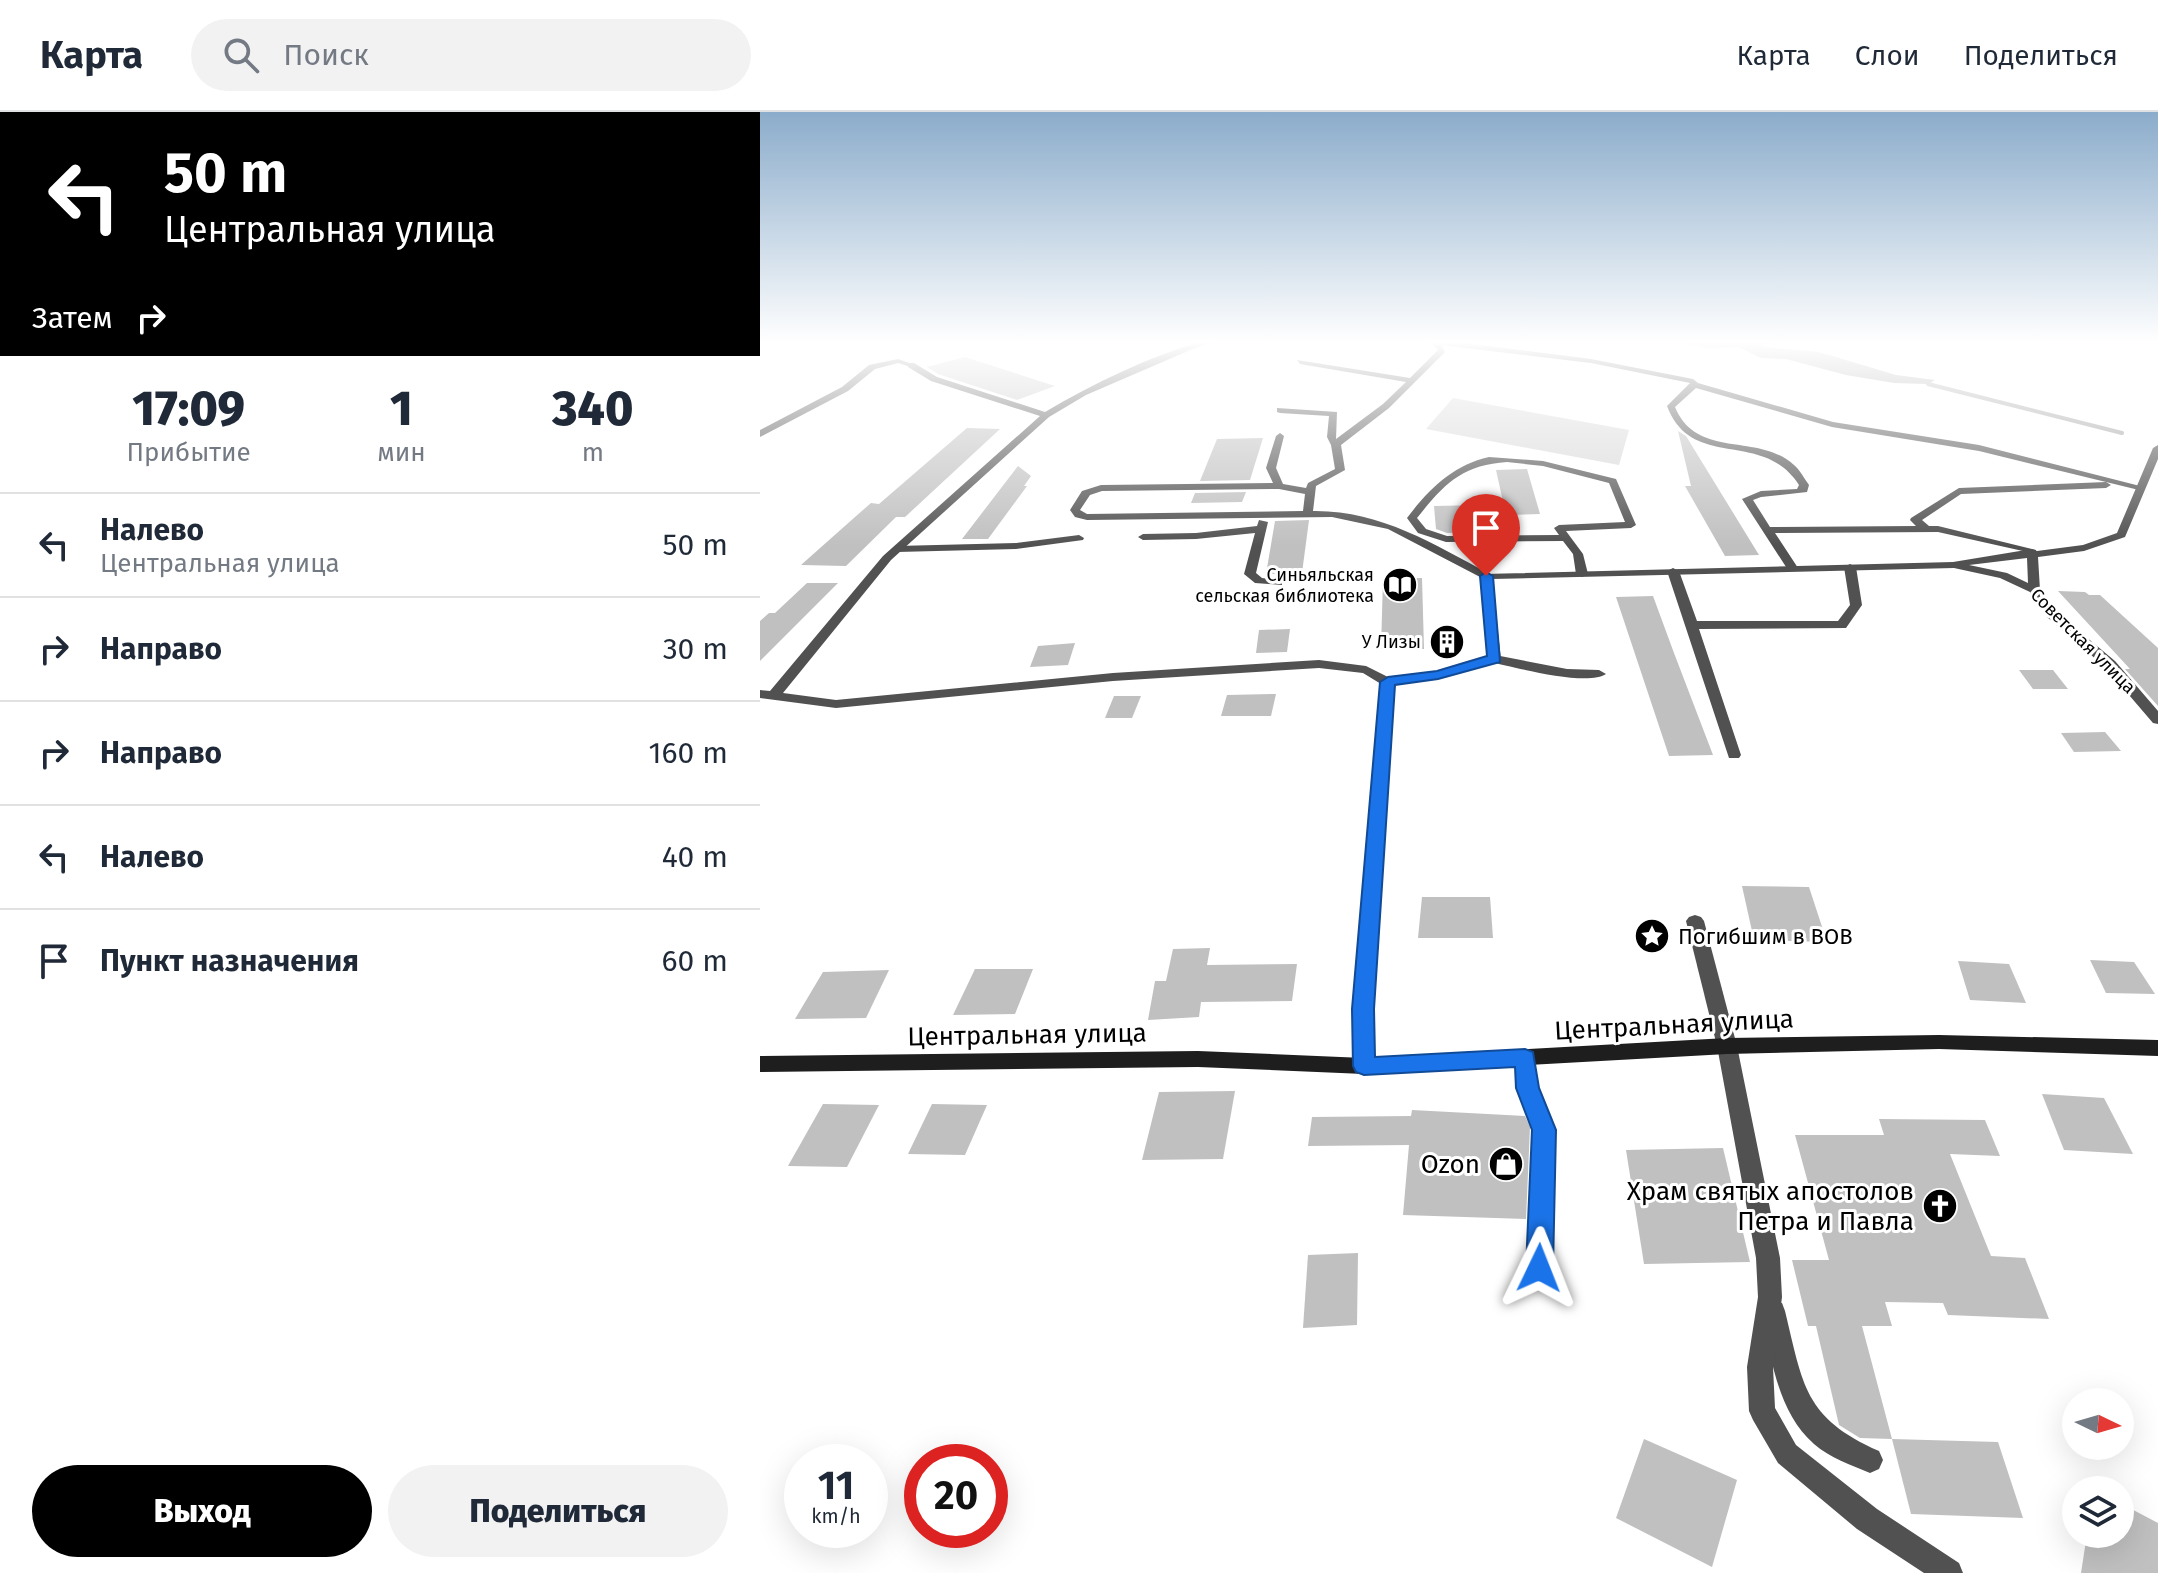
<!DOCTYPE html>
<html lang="ru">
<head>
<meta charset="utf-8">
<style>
  :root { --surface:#fff; --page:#f2f2f3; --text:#1f2937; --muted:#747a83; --line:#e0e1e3; --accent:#000 }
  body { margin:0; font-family:"Fira Sans",sans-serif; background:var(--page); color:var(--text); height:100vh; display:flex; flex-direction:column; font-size:30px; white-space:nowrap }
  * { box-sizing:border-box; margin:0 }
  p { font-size:26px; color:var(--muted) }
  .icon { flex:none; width:44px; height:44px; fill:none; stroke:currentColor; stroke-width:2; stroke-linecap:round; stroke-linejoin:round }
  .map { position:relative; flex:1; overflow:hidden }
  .panel { display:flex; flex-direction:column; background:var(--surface); width:760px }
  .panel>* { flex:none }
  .guide { background:#000; color:#fff; overflow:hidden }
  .needle { width:52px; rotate:95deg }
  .fabs { position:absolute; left:1302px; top:1276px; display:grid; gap:16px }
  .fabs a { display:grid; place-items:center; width:72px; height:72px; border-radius:50%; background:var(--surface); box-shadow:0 8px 32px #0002; font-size:40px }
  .speed { position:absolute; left:24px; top:1332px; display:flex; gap:16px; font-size:40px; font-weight:700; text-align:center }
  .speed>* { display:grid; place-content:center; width:104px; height:104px; border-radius:50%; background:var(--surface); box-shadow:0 8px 32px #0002; line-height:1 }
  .speed small { font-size:20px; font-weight:400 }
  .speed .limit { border:12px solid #d22; background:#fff; color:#111 }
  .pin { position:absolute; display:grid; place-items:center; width:68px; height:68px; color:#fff; margin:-82px -34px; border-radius:50% 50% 50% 0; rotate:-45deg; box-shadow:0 0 8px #0007 }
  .pin .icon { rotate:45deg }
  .me { position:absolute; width:88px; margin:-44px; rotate:2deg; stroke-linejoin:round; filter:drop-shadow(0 0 6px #0008) }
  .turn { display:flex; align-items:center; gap:28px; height:168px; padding:0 32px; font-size:36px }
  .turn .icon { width:104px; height:104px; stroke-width:2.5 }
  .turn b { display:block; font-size:56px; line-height:68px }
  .then { display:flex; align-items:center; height:76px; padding:0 32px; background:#0003; gap:16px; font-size:30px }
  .eta { display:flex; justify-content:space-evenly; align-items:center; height:136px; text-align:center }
  .eta b { font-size:48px; font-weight:800; line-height:56px }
  .primary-button { display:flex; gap:16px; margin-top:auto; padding:16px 32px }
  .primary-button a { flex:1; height:92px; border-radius:48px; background:var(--accent); color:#fff; font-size:32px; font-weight:800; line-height:92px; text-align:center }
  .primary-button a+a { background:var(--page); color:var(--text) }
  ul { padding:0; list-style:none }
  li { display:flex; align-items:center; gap:24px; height:104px; padding:0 32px; border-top:2px solid var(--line) }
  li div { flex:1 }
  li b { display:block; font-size:30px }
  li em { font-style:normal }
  header { display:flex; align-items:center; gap:48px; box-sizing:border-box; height:112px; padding:0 40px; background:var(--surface); border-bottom:2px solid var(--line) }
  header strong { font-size:38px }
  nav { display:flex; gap:44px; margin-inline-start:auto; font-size:28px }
  .search { width:560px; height:72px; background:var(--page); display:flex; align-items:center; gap:20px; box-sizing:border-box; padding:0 28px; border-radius:44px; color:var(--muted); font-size:30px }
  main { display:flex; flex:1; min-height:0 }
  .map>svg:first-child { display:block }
  .green { fill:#d8d8d8 }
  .water { fill:#9f9f9f }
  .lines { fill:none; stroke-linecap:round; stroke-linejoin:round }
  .stream { stroke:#9f9f9f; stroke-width:4 }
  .building { fill:#c0c0c0 }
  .lane { fill:#515151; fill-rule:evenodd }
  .street { fill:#515151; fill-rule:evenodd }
  .secondary { fill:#1e1e1e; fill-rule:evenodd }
  .route { fill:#1a73e8; stroke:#114b97; stroke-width:2 }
  .labels { text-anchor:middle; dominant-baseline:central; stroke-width:6; stroke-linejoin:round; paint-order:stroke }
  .far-poi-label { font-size:18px; fill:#000; stroke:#fff; text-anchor:end }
  .far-street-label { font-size:18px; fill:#000; stroke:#fff }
  .poi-label { font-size:22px; fill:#000; stroke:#fff; text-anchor:start }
  .near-street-label { font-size:26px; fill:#000; stroke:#fff }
  .near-poi-label { font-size:26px; fill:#000; stroke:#fff; text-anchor:end }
</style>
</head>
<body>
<header>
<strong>Карта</strong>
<div class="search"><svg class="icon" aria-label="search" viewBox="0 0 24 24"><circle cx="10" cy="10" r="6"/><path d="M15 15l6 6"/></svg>Поиск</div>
<nav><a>Карта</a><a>Слои</a><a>Поделиться</a></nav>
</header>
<main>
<section class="panel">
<div class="guide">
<div class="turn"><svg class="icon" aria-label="left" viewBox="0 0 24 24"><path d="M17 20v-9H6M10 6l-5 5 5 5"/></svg><div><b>50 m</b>Центральная улица</div></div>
<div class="then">Затем<svg class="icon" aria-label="right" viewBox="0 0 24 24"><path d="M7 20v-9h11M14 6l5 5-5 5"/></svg></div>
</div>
<div class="eta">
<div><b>17:09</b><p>Прибытие</p></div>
<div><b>1</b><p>мин</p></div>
<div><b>340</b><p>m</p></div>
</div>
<ul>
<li><svg class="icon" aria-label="left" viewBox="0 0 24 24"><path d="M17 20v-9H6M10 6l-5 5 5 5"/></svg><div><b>Налево</b><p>Центральная улица</p></div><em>50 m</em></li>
<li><svg class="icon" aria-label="right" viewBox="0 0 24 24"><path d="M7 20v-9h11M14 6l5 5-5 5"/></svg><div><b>Направо</b></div><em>30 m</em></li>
<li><svg class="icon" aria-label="right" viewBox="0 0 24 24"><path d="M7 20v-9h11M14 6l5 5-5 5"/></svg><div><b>Направо</b></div><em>160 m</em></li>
<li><svg class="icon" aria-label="left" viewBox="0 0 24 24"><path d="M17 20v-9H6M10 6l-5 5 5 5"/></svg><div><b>Налево</b></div><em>40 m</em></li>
<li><svg class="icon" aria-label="arrive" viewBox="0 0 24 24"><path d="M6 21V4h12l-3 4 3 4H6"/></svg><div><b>Пункт назначения</b></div><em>60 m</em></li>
</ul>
<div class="primary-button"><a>Выход</a><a>Поделиться</a></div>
</section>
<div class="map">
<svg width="1398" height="1461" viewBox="0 0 1398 1461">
  <rect width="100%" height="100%" fill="#fff"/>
  <!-- green -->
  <path class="green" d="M693,286L869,318L859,353L666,317Z"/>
  <!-- water -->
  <path class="water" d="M916,229H1002L1004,235L1059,240L1136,263L1175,268L1168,272L1134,271L1086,263L1026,247L1001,246L978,235L947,236Z"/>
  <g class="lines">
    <!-- stream -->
    <path class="stream" d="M1168,272L1362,321"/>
  </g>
  <!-- building -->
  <g class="building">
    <path d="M205,245L295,274L257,288L178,262L167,255Z"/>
    <path d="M207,316L240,317L145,405H136L86,454L41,453L95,405L111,391L119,392Z"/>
    <path d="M918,319L926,324L999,443L965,444L925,374H931Z"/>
    <path d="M503,326L490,368L440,369L457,327Z"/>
    <path d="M258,354L271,364L264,374H267L228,427H202Z"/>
    <path d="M767,357L780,402L746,403L736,358Z"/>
    <path d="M486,380L482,390L431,391L435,381Z"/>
    <path d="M722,393L727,420L687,421L676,417L674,394Z"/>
    <path d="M549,408L542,461L506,462L515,409Z"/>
    <path d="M662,466L664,537H621L623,467Z"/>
    <path d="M47,471H78L0,549V509L9,501H15Z"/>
    <path d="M1298,479L1325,480L1329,483H1340L1398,536V594L1365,557H1370Z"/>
    <path d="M893,484L914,541L953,643L909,644L856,485Z"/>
    <path d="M530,517L527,540L496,541L499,518Z"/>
    <path d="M315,531L308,553L270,555L278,534Z"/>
    <path d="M1259,558H1293L1308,577H1273Z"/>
    <path d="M516,582L511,604H461L467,583Z"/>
    <path d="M354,584H381L372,606H345Z"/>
    <path d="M1345,620L1361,639L1314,640L1301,621Z"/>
    <path d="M982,774L1049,775L1067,830L994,828Z"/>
    <path d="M662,785H730L733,826H658Z"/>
    <path d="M450,836L447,853L537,852L532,889L441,890L439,905L388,908L395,869H406L413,837Z"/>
    <path d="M1330,848L1374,850L1395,882L1346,881Z"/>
    <path d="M1198,849L1249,852L1266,891L1210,888Z"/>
    <path d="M215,857H273L255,902L193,903Z"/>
    <path d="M129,858L106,906L35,907L63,860Z"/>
    <path d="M475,979L463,1047L382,1048L399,980Z"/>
    <path d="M1282,982L1344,986L1373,1042L1304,1038Z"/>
    <path d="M63,992L119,993L87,1055L28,1054Z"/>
    <path d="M172,992L227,993L205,1043L148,1042Z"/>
    <path d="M652,998L765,1004L770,1015L766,1107L643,1103L649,1033L548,1034L552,1005L651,1004Z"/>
    <path d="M1119,1007L1225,1008L1240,1044L1190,1042L1231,1144L1265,1146L1289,1207L1188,1203L1183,1191L1125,1190L1132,1214H1102L1132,1327L1100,1326L1079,1313L1056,1214H1048L1032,1148H1069L1035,1023H1124Z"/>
    <path d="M963,1036L990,1150L884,1152L866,1038Z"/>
    <path d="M598,1141L597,1213L543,1216L548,1143Z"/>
    <path d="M884,1327L977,1368L952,1455L856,1406Z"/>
    <path d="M1132,1327L1238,1330L1263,1406L1151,1402Z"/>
    <path d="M1360,1391L1398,1411V1461H1321L1327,1422H1360Z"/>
  </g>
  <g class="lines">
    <!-- lane -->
    <g class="lane">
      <path d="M669,229H688L831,247L933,267L938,271L1073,310L1219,333L1384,375L1379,378L1219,339L1072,315L936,276L915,295C937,348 998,320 1034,353C1040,358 1044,366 1049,373L1047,380L1001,385L993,388L1010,415L1156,414L1150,408L1151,406L1199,376L1346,370L1351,373L1346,376L1201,382L1162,408L1169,414H1178L1276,438V442L1178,420L1015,421L1038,456L1032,459L1028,458L982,387L1001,379L1037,377L1039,373C1003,316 932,360 907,294L930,271L831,251L681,233L685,240L629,296L581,333L585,358L556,374L553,399C620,398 673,432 730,462V466H722L628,417L572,405L327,408L315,405L310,398L322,379L341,373L513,371L506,356L516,324L520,321L524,324L516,356L523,372L546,376L548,371L575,357L571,333L567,325L569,304L520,301L517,300V296L577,300L576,327L623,292L646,270L540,252L537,248L650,266L678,238ZM519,377L545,382L543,399L327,402L320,398L330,383L342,379Z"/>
      <path d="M138,247L155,253L151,255L138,251L115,257L88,279L0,325V318L82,275L109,253Z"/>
      <path d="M729,345L783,349L856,367L876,413L871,416L806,419L823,442L828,462L822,465L816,462L813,442L803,429L686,430L658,421L647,406C669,377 693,353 729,345ZM747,350L783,354L849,371L865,410L799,413L794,416L799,423L687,424L666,417L657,406C684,372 702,353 747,350Z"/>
      <path d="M499,408L508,410L496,461L502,466L522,469V473L495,471L484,462L495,421L436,427L383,428L378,425L383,422L436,421L497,414Z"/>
      <path d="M319,423L324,426L323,428L256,437L137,440L132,437L137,434L256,431Z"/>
      <path d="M1090,452L1096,455L1102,493L1086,516L939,517L981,643L979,646H969L907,459L913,456L919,459L937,509H1078L1090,493L1084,455Z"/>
      <path d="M735,543L807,557L839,558L846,562C827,575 754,555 730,550V544Z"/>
      <path d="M935,803L941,805L944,809L977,934L974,939L967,942L960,939L957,934L926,809L929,805Z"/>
      <path d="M765,938L772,941L778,976L794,1018L791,1156L787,1164L779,1167L771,1164L767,1156L774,1018L758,976L755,946L758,941Z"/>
      <path d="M1013,1188L1022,1191L1025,1199C1043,1273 1044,1306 1119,1339L1123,1348L1119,1357L1110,1361C1091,1353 1070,1346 1054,1332C1017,1300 1011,1244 1001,1199L1004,1191Z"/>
    </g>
    <!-- street -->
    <g class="street">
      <path d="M443,229H455L428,239L326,283L289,305L131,448L23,581L76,588L353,561L559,548L606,554L630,566L677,559L728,545L722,462L1193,450L1272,437L1277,439L1323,433L1357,421L1393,336L1398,333V347L1365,425L1324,439L1278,445L1280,478L1295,499L1355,549L1398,599V612L1393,611L1345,555L1287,505L1270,480L1240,466L1194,456L732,467L741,547L740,550L678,567L634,573L612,897L614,954L611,959L604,962L597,959L594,954V897L621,572L603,561L559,556L353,569L76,596L0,586V578L10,579L123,444L280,304L171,269L148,255V251H154L177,265L285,300C334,271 388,245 443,229ZM1267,446L1268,471L1247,461L1209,453Z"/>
      <path d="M967,926L974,929L977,934L1020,1146L1022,1185L1013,1255L1015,1296L1036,1333L1117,1397L1199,1451L1203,1461H1164L1097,1417L1018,1351L993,1308L989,1299L987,1255L998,1185L996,1146L957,934L960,929Z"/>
    </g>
    <!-- secondary -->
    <path class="secondary" d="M1179,923L1398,928V944L1179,937L967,942L604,962L438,955L0,960V944L438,939L604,946L967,926Z"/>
  </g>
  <!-- sky -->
  <linearGradient id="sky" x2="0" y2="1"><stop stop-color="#8baccb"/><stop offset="0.53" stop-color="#fff"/><stop offset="1" stop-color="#fff" stop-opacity="0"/></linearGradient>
  <rect width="1398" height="434" fill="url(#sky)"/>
  <!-- route -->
  <path class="route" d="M726,460L733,464L740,550L678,567L635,573L614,897L615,945L765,937L773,940L779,976L796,1018L793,1156L789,1164L779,1168L770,1164L766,1156L772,1018L756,976L755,955L604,963L596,960L593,954L592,897L620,570L628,565L677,559L727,544L720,464Z"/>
  <!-- icons -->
  <defs>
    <g id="library-disc" transform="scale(1.8)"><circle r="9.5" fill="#000" stroke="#fff"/><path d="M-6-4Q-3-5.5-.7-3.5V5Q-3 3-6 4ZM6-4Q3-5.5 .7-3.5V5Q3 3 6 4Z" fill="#fff"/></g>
    <g id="building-disc" transform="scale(1.8)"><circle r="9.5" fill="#000" stroke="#fff"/><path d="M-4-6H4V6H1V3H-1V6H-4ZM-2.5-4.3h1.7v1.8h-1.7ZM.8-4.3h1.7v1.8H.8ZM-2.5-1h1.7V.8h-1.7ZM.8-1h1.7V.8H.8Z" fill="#fff"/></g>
    <g id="sight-disc" transform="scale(1.8)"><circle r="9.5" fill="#000" stroke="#fff"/><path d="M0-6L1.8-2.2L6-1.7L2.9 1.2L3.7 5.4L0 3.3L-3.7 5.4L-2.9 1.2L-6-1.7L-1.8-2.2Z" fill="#fff"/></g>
    <g id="shop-disc" transform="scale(1.8)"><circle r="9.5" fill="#000" stroke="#fff"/><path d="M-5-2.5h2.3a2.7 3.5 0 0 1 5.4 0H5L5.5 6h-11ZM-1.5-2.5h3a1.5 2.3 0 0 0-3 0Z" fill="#fff"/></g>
    <g id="church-disc" transform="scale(1.8)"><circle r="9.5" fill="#000" stroke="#fff"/><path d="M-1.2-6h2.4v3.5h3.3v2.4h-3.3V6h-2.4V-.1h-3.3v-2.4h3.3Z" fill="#fff"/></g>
  </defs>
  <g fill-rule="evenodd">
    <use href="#library-disc" x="640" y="473"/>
    <use href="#building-disc" x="687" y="530"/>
    <use href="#sight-disc" x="892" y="824"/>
    <use href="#shop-disc" x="746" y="1052"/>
    <use href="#church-disc" x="1180" y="1094"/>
  </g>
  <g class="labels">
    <!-- far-poi labels -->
    <g class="far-poi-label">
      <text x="614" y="463">Синьяльская<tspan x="614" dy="21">сельская библиотека</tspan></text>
      <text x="661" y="530">У Лизы</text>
    </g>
    <!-- far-street labels -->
    <g class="far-street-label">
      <text transform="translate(1323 529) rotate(45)">Советская улица</text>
    </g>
    <!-- poi labels -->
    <g class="poi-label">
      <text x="918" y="824">Погибшим в ВОВ</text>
    </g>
    <!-- near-street labels -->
    <g class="near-street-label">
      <text transform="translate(914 913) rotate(-3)">Центральная улица</text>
      <text transform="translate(267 923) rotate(-1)">Центральная улица</text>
    </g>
    <!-- near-poi labels -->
    <g class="near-poi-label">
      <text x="720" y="1052">Ozon</text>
      <text x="1154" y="1079">Храм святых апостолов<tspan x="1154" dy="30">Петра и Павла</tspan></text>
    </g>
  </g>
</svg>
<div class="fabs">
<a><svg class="needle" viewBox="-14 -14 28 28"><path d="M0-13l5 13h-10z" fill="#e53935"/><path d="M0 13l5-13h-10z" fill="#747a83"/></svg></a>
<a><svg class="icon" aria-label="layers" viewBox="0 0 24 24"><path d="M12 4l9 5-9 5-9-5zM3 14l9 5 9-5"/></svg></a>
</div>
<div class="speed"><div>11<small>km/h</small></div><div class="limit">20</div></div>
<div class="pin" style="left:726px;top:464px;background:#d93025"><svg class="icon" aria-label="arrive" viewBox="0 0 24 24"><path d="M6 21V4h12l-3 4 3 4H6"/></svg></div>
<svg class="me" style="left:779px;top:1156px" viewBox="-20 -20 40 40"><path d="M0-17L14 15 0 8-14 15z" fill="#1a73e8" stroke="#fff" stroke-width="4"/></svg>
</div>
</main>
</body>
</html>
